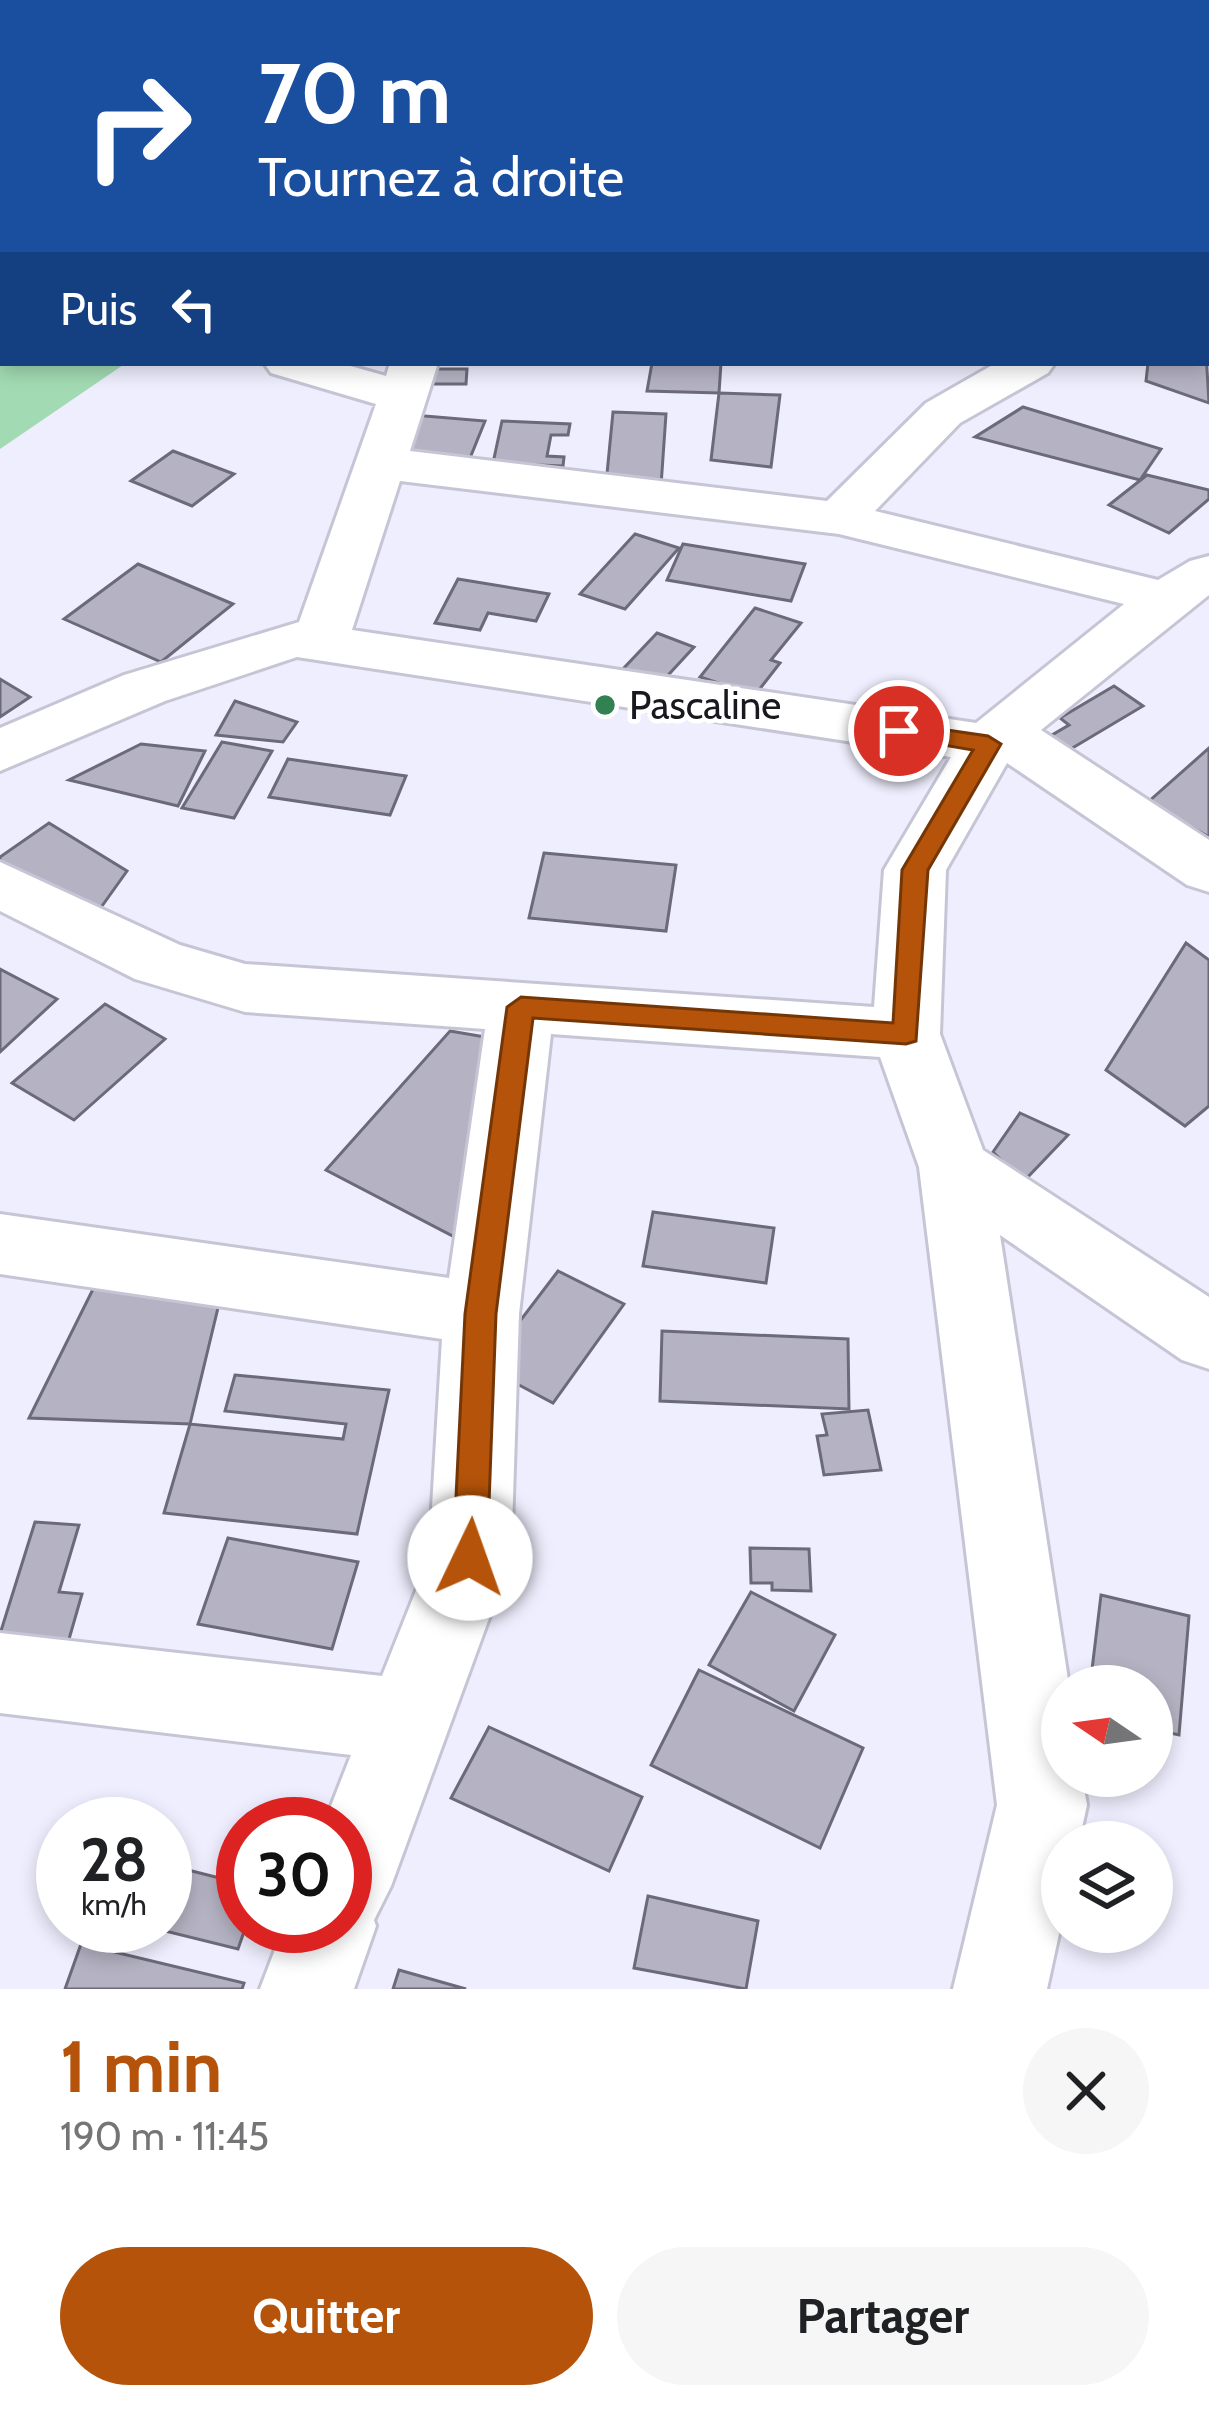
<!DOCTYPE html>
<html lang="fr">
<head>
<meta charset="utf-8">
<style>
  :root { --surface:#fff; --page:#f6f6f6; --text:#202124; --muted:#757577; --accent:#b45309 }
  body { margin:0; font-family:Cabin,sans-serif; background:var(--page); color:var(--text); height:100vh; display:flex; flex-direction:column; font-size:45px; white-space:nowrap }
  * { box-sizing:border-box; margin:0 }
  p { font-size:39px; color:var(--muted) }
  .icon { flex:none; width:66px; height:66px; fill:none; stroke:currentColor; stroke-width:2; stroke-linecap:round; stroke-linejoin:round }
  .map { position:relative; height:1989px; overflow:hidden }
  .side { display:flex; flex-direction:column; background:var(--surface); flex:1 }
  .side>* { flex:none }
  .banner { position:absolute; left:0px; top:0px; width:1209px; height:366px; box-shadow:0 6px 18px #0003; background:#1a4fa0; color:#fff; overflow:hidden }
  .needle { width:78px; rotate:283deg }
  .controls { position:absolute; left:1041px; top:1665px; display:grid; gap:24px }
  .controls a { display:grid; place-items:center; width:132px; height:132px; border-radius:50%; background:var(--surface); box-shadow:0 6px 18px #0003; font-size:60px }
  .speed { position:absolute; left:36px; top:1797px; display:flex; gap:24px; font-size:60px; font-weight:700; text-align:center }
  .speed>* { display:grid; place-content:center; width:156px; height:156px; border-radius:50%; background:var(--surface); box-shadow:0 6px 18px #0003; line-height:1 }
  .speed small { font-size:30px; font-weight:400 }
  .speed .limit { border:18px solid #d22; background:#fff; color:#111 }
  .pin { position:absolute; display:grid; place-items:center; width:102px; height:102px; color:#fff; margin:-51px; border:6px solid #fff; border-radius:50%; box-shadow:0 3px 12px #0007 }
  .me { position:absolute; width:132px; margin:-66px; rotate:3deg; stroke-linejoin:round; filter:drop-shadow(0 0 9px #0008) }
  .turn { display:flex; align-items:center; gap:42px; height:252px; padding:0 60px; font-size:54px }
  .turn .icon { width:156px; height:156px; stroke-width:2.5 }
  .turn b { display:block; font-size:84px; line-height:102px }
  .then { display:flex; align-items:center; height:114px; padding:0 60px; background:#0003; gap:24px; font-size:45px }
  .round { display:grid; place-items:center; flex:none; width:126px; height:126px; border-radius:63px; background:var(--page) }
  .overview { display:flex; align-items:center; justify-content:space-between; height:204px; padding:0 60px }
  h1 { font-size:72px; font-weight:800; line-height:90px; color:var(--accent) }
  .cta { display:flex; gap:24px; margin-top:auto; padding:24px 60px }
  .cta a { flex:1; height:138px; border-radius:72px; background:var(--accent); color:#fff; font-size:48px; font-weight:800; line-height:138px; text-align:center }
  .cta a+a { background:var(--page); color:var(--text) }
  .map>svg:first-child { display:block }
  .green { fill:#a2dbb3 }
  .building { fill:#b5b3c3; stroke:#6b6a78; stroke-width:3 }
  .lines { fill:none; stroke-linecap:round; stroke-linejoin:round }
  .minor-casing { stroke:#c6c5d5; stroke-width:6 }
  .minor { fill:#fff; fill-rule:evenodd }
  .route { fill:#b45309; stroke:#753606; stroke-width:3 }
  .poi-dot { fill:#328152; stroke:#fff; stroke-width:4.5 }
  .labels { text-anchor:middle; dominant-baseline:central; stroke-width:9; stroke-linejoin:round; paint-order:stroke }
  .poi-label { font-size:39px; fill:#18181e; stroke:#fff; text-anchor:start }
</style>
</head>
<body>
<div class="map">
<svg width="1209" height="1989" viewBox="0 0 1209 1989">
  <rect width="100%" height="100%" fill="#efeefe"/>
  <!-- green -->
  <path class="green" d="M0,318L3,363H126L0,449Z"/>
  <!-- building -->
  <g class="building">
    <path d="M1206,353L1209,403L1146,381L1148,363H1206Z"/>
    <path d="M652,363H721L719,393L647,391Z"/>
    <path d="M424,369H467L466,384H422Z"/>
    <path d="M719,393L780,395L771,467L711,460Z"/>
    <path d="M1023,407L1161,449L1140,480L975,437Z"/>
    <path d="M613,412L666,414L661,486L606,484Z"/>
    <path d="M413,415L485,421L468,463L393,461Z"/>
    <path d="M502,421L570,424L568,435H551L547,456L564,457L563,466L493,463Z"/>
    <path d="M173,451L234,474L192,506L131,481Z"/>
    <path d="M1147,475L1209,490V499L1169,533L1109,505Z"/>
    <path d="M635,534L679,548L625,609L580,594Z"/>
    <path d="M683,544L805,564L791,601L667,580Z"/>
    <path d="M138,564L233,604L161,662L64,619Z"/>
    <path d="M458,579L549,594L536,621L488,613L480,630L435,623Z"/>
    <path d="M755,608L801,623L771,660L780,663L755,695L700,677Z"/>
    <path d="M657,633L694,647L659,685L622,670Z"/>
    <path d="M0,679L30,697L0,717Z"/>
    <path d="M1114,686L1143,706L1059,756L1040,742L1069,725L1060,718Z"/>
    <path d="M235,701L297,722L283,742L216,735Z"/>
    <path d="M222,742L272,751L234,818L182,808Z"/>
    <path d="M141,744L205,751L178,806L69,780Z"/>
    <path d="M1209,748V837L1193,828L1184,836L1147,803Z"/>
    <path d="M288,759L406,776L390,815L269,797Z"/>
    <path d="M49,823L127,871L87,927L0,869V857Z"/>
    <path d="M544,853L676,865L666,931L529,918Z"/>
    <path d="M1186,943L1209,960V1106L1185,1126L1106,1070Z"/>
    <path d="M0,969L57,999L0,1052Z"/>
    <path d="M105,1004L165,1039L74,1120L12,1083Z"/>
    <path d="M450,1031L485,1037L470,1245L326,1170Z"/>
    <path d="M1020,1113L1068,1135L1023,1182L993,1152Z"/>
    <path d="M653,1212L774,1228L766,1283L643,1266Z"/>
    <path d="M102,1271L223,1287L190,1424L29,1418Z"/>
    <path d="M558,1271L624,1304L553,1403L485,1367Z"/>
    <path d="M662,1331L848,1339L849,1409L660,1401Z"/>
    <path d="M235,1375L389,1390L357,1534L164,1513L190,1424L343,1439L346,1424L225,1411Z"/>
    <path d="M868,1410L881,1470L824,1475L817,1436L827,1435L822,1414Z"/>
    <path d="M35,1522L79,1525L59,1592L82,1594L61,1667L0,1662V1634Z"/>
    <path d="M228,1538L358,1562L332,1649L198,1624Z"/>
    <path d="M750,1548L809,1549L811,1591L772,1590V1583H751Z"/>
    <path d="M751,1592L835,1635L794,1711L709,1665Z"/>
    <path d="M1101,1595L1189,1616L1179,1735L1152,1729V1686H1090Z"/>
    <path d="M699,1670L863,1748L820,1848L651,1765Z"/>
    <path d="M489,1727L642,1797L609,1871L451,1798Z"/>
    <path d="M188,1870L243,1884L246,1926L238,1949L165,1931Z"/>
    <path d="M648,1896L758,1921L746,1989L634,1968Z"/>
    <path d="M81,1944L244,1983L242,1989H65Z"/>
    <path d="M399,1970L466,1989H393Z"/>
  </g>
  <g class="lines">
    <!-- minor casing -->
    <g class="minor-casing">
      <g id="minor">
        <path d="M458,0H500L502,3H460Z"/>
        <path d="M729,0H767L728,3Z"/>
        <path d="M913,0H951L912,3Z"/>
        <path d="M1054,0H1092L1053,3Z"/>
        <rect x="1206" y="186" width="3" height="26"/>
        <path d="M0,266L3,267V295L0,294Z"/>
        <path d="M264,363H340L386,376L390,363H438L410,451L827,501L926,403L996,363H1055L1048,373L960,423L875,511L1158,580L1190,561L1209,556V595L1041,730L1209,840V892L1187,885L1007,763L946,870L940,1034L983,1150L1209,1297V1369L1182,1360L1000,1235L1069,1686H1062V1776H1082L1087,1805L1079,1842H1062V1920L1047,1989H953L997,1805L919,1167L880,1057L551,1034L519,1314L511,1558L391,1886L374,1920L376,1926L354,1989H260L284,1926H345V1824H324L351,1755L0,1713V1633L382,1676L429,1558L442,1339L0,1274V1214L449,1278L485,1029L245,1012L135,979L0,911V862L180,945L245,964L874,1007L884,870L951,757L297,657L165,701L0,771V728L124,675L299,622L376,404L271,373ZM400,481L839,534L1124,604L976,723L352,630Z"/>
      </g>
    </g>
    <!-- minor -->
    <use href="#minor" class="minor"/>
  </g>
  <!-- route -->
  <path class="route" d="M899,723L988,736L1001,744L928,870L916,1041L906,1044L533,1018L496,1314L487,1558L482,1569L470,1573L458,1569L453,1558L465,1314L507,1007L521,997L893,1023L902,870L973,750L891,736V725Z"/>
  <!-- markers -->
  <circle class="poi-dot" cx="605" cy="705" r="12"/>
  <g class="labels">
    <!-- poi labels -->
    <g class="poi-label">
      <text x="629" y="705">Pascaline</text>
    </g>
  </g>
</svg>
<div class="controls">
<a><svg class="needle" viewBox="-14 -14 28 28"><path d="M0-13l5 13h-10z" fill="#e53935"/><path d="M0 13l5-13h-10z" fill="#757577"/></svg></a>
<a><svg class="icon" aria-label="layers" viewBox="0 0 24 24"><path d="M12 4l9 5-9 5-9-5zM3 14l9 5 9-5"/></svg></a>
</div>
<div class="speed"><div>28<small>km/h</small></div><div class="limit">30</div></div>
<div class="pin" style="left:899px;top:731px;background:#d93025"><svg class="icon" aria-label="arrive" viewBox="0 0 24 24"><path d="M6 21V4h12l-3 4 3 4H6"/></svg></div>
<svg class="me" style="left:470px;top:1558px" viewBox="-20 -20 40 40"><circle r="19" fill="#fff"/><path d="M0-13L10 11 0 6-10 11z" fill="#b45309"/></svg>
<div class="banner">
<div class="turn"><svg class="icon" aria-label="right" viewBox="0 0 24 24"><path d="M7 20v-9h11M14 6l5 5-5 5"/></svg><div><b>70 m</b>Tournez à droite</div></div>
<div class="then">Puis<svg class="icon" aria-label="left" viewBox="0 0 24 24"><path d="M17 20v-9H6M10 6l-5 5 5 5"/></svg></div>
</div>
</div>
<section class="side">
<div class="overview"><div><h1>1 min</h1><p>190 m · 11:45</p></div><a class="round"><svg class="icon" aria-label="close" viewBox="0 0 24 24"><path d="M6 6l12 12M18 6L6 18"/></svg></a></div>
<div class="cta"><a>Quitter</a><a>Partager</a></div>
</section>
</body>
</html>
